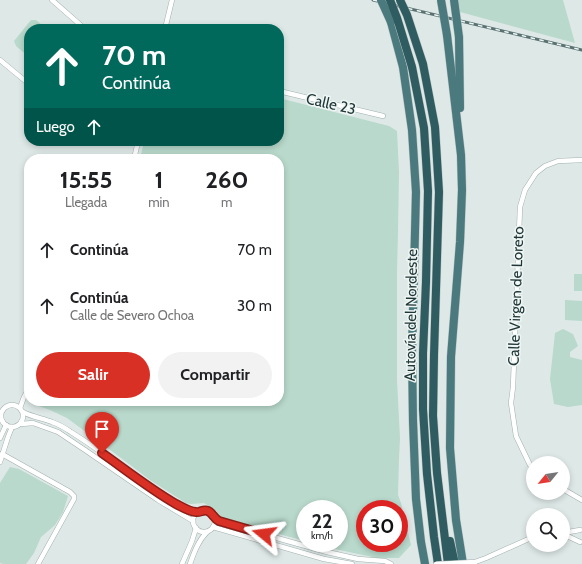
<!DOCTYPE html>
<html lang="es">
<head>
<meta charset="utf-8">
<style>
  :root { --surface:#fff; --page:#f2f2f2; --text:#202124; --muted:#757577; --accent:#d93025 }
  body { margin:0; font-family:Cabin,sans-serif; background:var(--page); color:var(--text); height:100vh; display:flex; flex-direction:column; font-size:15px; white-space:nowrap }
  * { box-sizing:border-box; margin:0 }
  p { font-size:13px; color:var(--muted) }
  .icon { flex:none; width:22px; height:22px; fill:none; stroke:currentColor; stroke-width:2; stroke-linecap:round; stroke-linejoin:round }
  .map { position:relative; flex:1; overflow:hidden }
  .drawer { position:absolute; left:24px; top:154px; width:260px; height:252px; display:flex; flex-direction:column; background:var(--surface); border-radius:16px; box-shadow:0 2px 6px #0003 }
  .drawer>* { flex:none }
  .banner { position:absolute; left:24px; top:24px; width:260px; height:122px; border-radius:16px; box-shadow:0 2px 6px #0003; background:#00695c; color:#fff; overflow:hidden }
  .needle { width:26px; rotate:240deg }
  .fabs { position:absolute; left:526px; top:456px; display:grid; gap:8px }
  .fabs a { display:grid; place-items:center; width:44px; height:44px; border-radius:50%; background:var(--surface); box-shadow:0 2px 6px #0003; font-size:20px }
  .speed { position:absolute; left:296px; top:500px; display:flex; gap:8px; font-size:20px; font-weight:700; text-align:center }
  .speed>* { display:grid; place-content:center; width:52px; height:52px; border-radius:50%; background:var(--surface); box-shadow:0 2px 6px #0003; line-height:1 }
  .speed small { font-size:10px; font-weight:400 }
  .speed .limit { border:6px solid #d22; background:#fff; color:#111 }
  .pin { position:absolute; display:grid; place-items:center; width:34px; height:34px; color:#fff; margin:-41px -17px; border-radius:50% 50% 50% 0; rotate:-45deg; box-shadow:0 0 4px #0007 }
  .pin .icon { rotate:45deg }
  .me { position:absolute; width:44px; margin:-22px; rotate:286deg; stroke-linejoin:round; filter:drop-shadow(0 0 3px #0008) }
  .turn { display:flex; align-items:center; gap:14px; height:84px; padding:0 12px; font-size:18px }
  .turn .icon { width:52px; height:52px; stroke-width:2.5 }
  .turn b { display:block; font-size:28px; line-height:34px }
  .then { display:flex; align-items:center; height:38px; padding:0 12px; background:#0003; gap:8px; font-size:15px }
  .eta { display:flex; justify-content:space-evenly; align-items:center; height:68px; text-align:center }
  .eta b { font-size:24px; font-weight:800; line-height:28px }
  .button { display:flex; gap:8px; margin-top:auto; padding:8px 12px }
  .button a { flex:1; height:46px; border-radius:24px; background:var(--accent); color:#fff; font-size:16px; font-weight:800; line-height:46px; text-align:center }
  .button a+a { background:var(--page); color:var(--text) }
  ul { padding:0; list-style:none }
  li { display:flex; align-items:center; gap:12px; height:56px; padding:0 12px }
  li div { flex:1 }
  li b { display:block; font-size:15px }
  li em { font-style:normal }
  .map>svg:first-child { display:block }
  .green { fill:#b8d9cb; fill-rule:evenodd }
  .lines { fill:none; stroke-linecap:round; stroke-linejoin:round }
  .minor-casing { stroke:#a2b0af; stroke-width:5.5 }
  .trunk-casing { stroke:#bcc3c3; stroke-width:9 }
  .motorway-casing { stroke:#bcc3c3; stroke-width:9 }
  .minor { stroke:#fff; stroke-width:4.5 }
  .trunk { stroke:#4a7a7e; stroke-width:8 }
  .motorway { stroke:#2f5c61; stroke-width:8 }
  .rail-casing { stroke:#5b7273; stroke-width:3 }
  .rail { stroke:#eef6f4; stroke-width:1.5; stroke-dasharray:4.5; stroke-linecap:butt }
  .minor-bridge-casing { stroke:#a2b0af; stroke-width:5.5; stroke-linecap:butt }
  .trunk-bridge-casing { stroke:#bcc3c3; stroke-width:9; stroke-linecap:butt }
  .motorway-bridge-casing { stroke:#bcc3c3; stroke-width:9; stroke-linecap:butt }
  .minor-bridge { stroke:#fff; stroke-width:4.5 }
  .trunk-bridge { stroke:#4a7a7e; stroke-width:8 }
  .motorway-bridge { stroke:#2f5c61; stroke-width:8 }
  .route-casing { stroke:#8d1f18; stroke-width:10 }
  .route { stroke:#d93025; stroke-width:7 }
  .labels { text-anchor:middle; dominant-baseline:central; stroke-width:3; stroke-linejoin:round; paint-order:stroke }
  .street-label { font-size:15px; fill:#213637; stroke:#eef6f4 }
</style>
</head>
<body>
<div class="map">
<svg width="582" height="564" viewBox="0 0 582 564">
  <rect width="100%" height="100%" fill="#dee9e7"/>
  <!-- green -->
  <g class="green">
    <path d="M458,0H563L575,43L460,12Z"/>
    <path d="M31,20H36L47,29H29V57L16,46L14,41Z"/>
    <path d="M279,98L389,126L397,131L399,172L398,232L397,272V380L400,438L399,458L398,495L401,503L411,545L399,558H377L330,548L312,543H339V509H305V541L218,518L217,511L204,503L191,504L186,503L150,480L121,458L67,418L50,410L33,404L28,400L29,398V401H279V159H140L143,146L150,141H279ZM365,509H399V543H365Z"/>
    <rect x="574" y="274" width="8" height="17"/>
    <path d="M565,300L582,301V321L565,320Z"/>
    <path d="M563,329L573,334L578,346L570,352V357L582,360V405L568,407L554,404L550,379L555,333Z"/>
    <path d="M10,467L19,469L68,496L63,512L55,525L41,537L34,553L26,564H3L0,563V483Z"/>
  </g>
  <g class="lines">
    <!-- minor casing -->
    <g class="minor-casing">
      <g id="minor">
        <path d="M52,0L85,29"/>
        <path d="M165,29L172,0"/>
        <path d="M0,60L29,84"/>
        <path d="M279,91L383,116"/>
        <path d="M134,159L137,146L136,141"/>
        <circle cx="12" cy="416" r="11"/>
        <path d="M20,408L24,397L29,388"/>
        <path d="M23,412C32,417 42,418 52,422C58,424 65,428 71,432C95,447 118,464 142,481C159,493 177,508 198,513"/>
        <path d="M21,424L33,423L58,432L85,450L158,500L193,521"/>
        <path d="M0,438L6,425"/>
        <path d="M2,454L70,492L74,496V499L38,564"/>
        <path d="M0,462L8,437L12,427"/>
        <path d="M533,467L530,465L516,436L511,403L513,387L520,207L525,190L536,173L545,166L558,161L582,160"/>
        <path d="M563,489L582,500"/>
        <circle cx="204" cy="521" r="11"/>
        <path d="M215,519L223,523L327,552L358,559L385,561L391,564"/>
        <path d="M213,527L324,559L352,564"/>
        <path d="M563,533L580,530"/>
        <path d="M563,534L580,542"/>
        <path d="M475,562L486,558L533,537"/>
        <path d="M182,564L192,541L196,528"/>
        <path d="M190,564C194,553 198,541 207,532"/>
      </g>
    </g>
    <!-- trunk casing -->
    <g class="trunk-casing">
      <g id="trunk">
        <path d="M391,22L403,67L412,130L416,192L412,352L413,421L416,499L421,542L425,564"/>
        <path d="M447,35L461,155L462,190L460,242L451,357L450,448L456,520L463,564"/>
        <path d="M459,37L460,108"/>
      </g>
    </g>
    <!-- motorway casing -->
    <g class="motorway-casing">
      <g id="motorway">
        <path d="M423,64L435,127L439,192L434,355L433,416L437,473L448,564"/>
        <path d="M412,67L424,128L428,191L426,282L423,353V409L427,474L434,537L438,564"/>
        <path d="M450,541L455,564"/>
      </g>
    </g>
    <!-- minor -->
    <use href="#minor" class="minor"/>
    <!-- trunk -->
    <use href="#trunk" class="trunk"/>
    <!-- motorway -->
    <use href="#motorway" class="motorway"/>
    <!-- rail casing -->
    <g class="rail-casing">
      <path id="rail" d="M373,0L582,50"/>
    </g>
    <!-- rail -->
    <use href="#rail" class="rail"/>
    <!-- minor-bridge casing -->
    <g class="minor-bridge-casing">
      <path id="minor-bridge" d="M436,564L475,562"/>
    </g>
    <!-- trunk-bridge casing -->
    <g class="trunk-bridge-casing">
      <g id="trunk-bridge">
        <path d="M381,0L391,22"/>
        <path d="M441,0L447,35"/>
        <path d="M454,0L459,37"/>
      </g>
    </g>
    <!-- motorway-bridge casing -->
    <g class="motorway-bridge-casing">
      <g id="motorway-bridge">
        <path d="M390,0L397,18L412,67"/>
        <path d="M400,0L407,15L423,64"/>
      </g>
    </g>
    <!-- minor-bridge -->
    <use href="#minor-bridge" class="minor-bridge"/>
    <!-- trunk-bridge -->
    <use href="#trunk-bridge" class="trunk-bridge"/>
    <!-- motorway-bridge -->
    <use href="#motorway-bridge" class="motorway-bridge"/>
  </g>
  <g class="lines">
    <!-- route casing -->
    <g class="route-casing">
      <path id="route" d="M102,453C126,470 150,489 176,504C182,507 190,512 196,512C200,513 203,509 208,511C213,513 214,519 219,521L264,534"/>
    </g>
    <!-- route -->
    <use href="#route" class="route"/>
  </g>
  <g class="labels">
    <!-- street labels -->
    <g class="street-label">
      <text transform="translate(331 104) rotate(13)">Calle 23</text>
      <text transform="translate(516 296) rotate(-88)">Calle Virgen de Loreto</text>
      <text transform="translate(411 315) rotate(-89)">Autovía del Nordeste</text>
    </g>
  </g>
</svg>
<div class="fabs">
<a><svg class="needle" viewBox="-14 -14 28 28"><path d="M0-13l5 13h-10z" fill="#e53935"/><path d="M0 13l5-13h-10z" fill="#757577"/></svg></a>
<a><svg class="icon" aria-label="search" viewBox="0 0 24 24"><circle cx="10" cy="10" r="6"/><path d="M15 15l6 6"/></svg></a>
</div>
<div class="speed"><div>22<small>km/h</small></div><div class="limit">30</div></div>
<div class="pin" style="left:102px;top:453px;background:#d93025"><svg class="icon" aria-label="arrive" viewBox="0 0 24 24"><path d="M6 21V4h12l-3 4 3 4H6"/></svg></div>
<svg class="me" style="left:264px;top:534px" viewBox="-20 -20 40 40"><path d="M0-17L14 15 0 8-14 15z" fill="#d93025" stroke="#fff" stroke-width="4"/></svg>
<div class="banner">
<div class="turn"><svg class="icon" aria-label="ahead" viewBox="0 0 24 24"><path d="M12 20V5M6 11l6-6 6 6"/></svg><div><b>70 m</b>Continúa</div></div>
<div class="then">Luego<svg class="icon" aria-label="ahead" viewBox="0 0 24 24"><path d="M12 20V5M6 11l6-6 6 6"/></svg></div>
</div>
<section class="drawer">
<div class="eta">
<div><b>15:55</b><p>Llegada</p></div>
<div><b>1</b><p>min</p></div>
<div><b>260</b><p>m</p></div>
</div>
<ul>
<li><svg class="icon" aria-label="ahead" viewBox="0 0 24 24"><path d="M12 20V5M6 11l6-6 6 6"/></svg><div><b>Continúa</b></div><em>70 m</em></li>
<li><svg class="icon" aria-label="ahead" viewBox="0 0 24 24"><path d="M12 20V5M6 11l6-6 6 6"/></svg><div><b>Continúa</b><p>Calle de Severo Ochoa</p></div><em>30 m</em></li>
</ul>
<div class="button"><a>Salir</a><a>Compartir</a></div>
</section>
</div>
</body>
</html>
